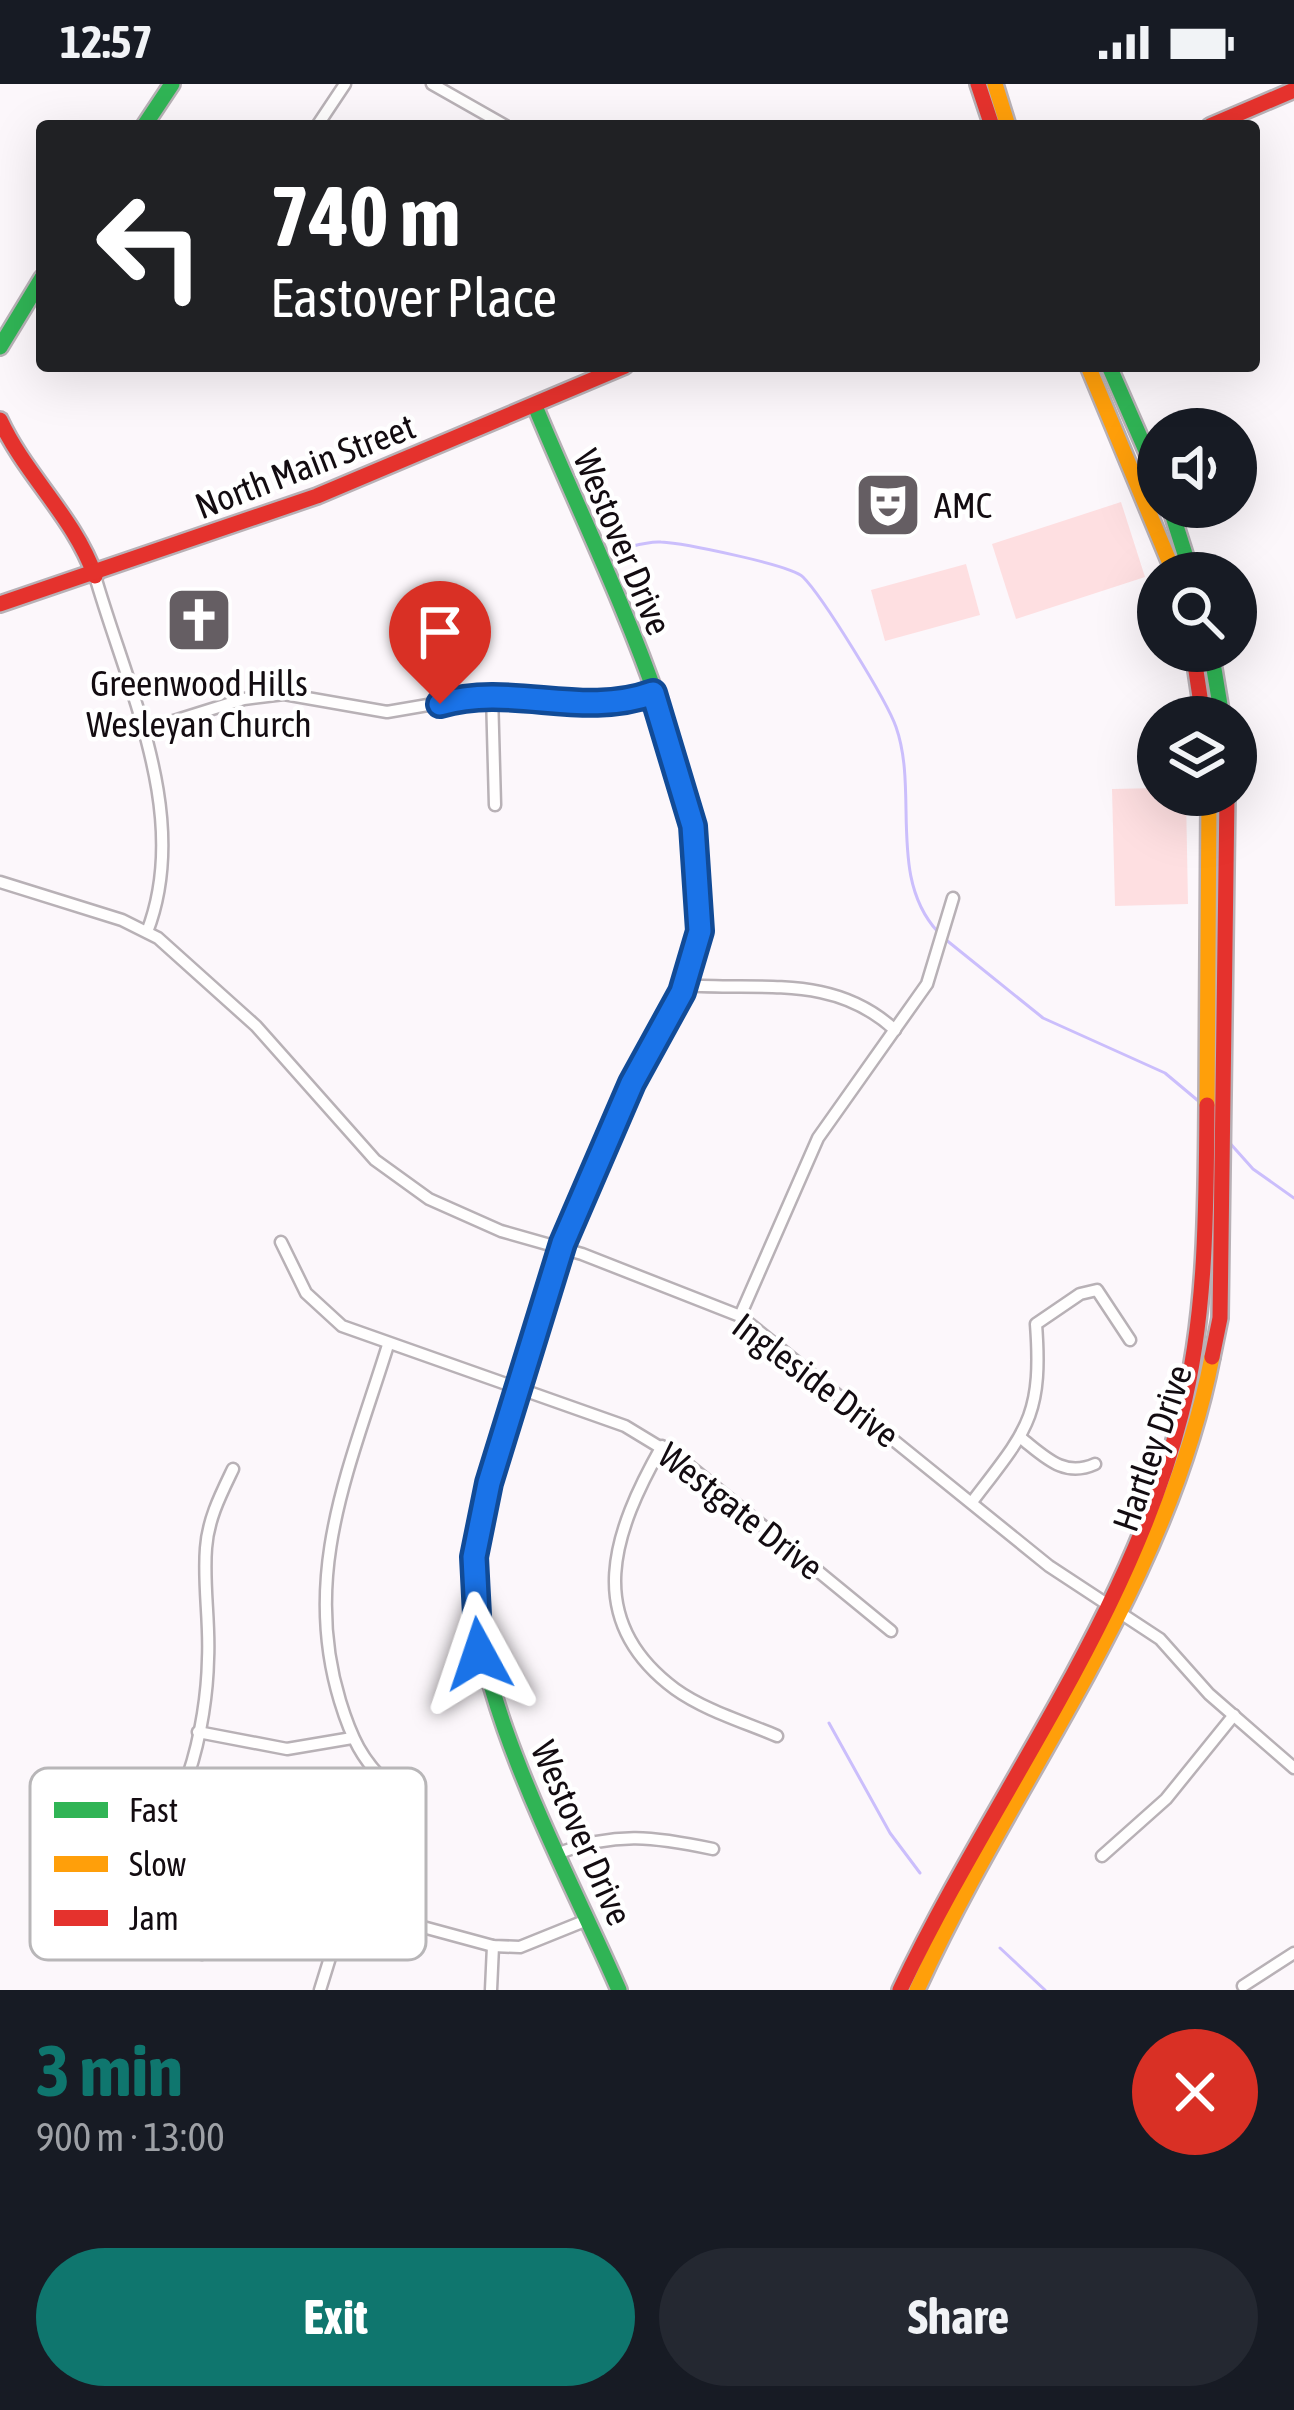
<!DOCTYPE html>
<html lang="en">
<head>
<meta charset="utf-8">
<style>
  :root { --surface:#171b24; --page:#242831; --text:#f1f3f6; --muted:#9ea1a6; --accent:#0f766e }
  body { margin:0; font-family:"Asap Condensed",sans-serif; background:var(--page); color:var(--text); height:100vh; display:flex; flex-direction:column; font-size:45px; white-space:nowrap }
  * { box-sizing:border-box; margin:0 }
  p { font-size:39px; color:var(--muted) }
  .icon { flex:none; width:66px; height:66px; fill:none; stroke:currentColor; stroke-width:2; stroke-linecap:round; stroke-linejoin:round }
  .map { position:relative; height:1906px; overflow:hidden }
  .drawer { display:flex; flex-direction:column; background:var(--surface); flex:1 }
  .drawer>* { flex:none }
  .banner { position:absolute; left:36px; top:36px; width:1224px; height:252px; border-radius:12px; box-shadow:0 12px 48px #0002; background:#202124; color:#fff; overflow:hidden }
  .tools { position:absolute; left:1137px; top:324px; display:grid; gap:24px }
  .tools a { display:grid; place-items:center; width:120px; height:120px; border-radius:50%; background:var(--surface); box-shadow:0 12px 48px #0002; font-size:60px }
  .pin { position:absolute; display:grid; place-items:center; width:102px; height:102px; color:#fff; margin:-123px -51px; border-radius:50% 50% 50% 0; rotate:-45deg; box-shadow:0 0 12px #0007 }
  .pin .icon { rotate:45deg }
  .me { position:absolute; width:132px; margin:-66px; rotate:355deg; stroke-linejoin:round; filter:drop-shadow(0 0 9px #0008) }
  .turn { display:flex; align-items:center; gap:42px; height:252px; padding:0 36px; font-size:54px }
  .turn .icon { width:156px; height:156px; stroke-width:2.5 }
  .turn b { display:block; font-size:84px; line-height:102px }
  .round { display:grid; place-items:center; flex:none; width:126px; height:126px; border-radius:63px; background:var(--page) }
  .head { display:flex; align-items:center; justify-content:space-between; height:204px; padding:0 36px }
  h1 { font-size:72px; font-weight:700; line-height:90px; color:var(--accent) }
  .cta { display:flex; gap:24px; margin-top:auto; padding:24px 36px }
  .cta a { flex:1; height:138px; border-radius:72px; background:var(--accent); color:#fff; font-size:48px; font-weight:700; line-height:138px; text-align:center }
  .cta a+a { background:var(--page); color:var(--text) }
  .status { display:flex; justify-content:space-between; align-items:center; height:84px; padding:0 60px; background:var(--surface); direction:ltr }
  .status svg { height:33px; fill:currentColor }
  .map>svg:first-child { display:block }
  .green { fill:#fedfe1 }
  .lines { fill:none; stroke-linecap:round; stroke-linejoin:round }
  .stream { stroke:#cbbefc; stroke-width:3 }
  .street-casing { stroke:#b8b1b6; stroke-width:15 }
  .fast-casing { stroke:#b8b1b6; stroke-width:20 }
  .slow-casing { stroke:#b8b1b6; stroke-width:20 }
  .jam-casing { stroke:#b8b1b6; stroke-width:20 }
  .street { stroke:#fffefe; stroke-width:10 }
  .fast { stroke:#30b455; stroke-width:15 }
  .slow { stroke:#ff9f0a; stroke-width:15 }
  .jam { stroke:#e5322d; stroke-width:15 }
  .route-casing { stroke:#114b97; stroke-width:30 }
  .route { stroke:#1a73e8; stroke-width:21 }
  .labels { text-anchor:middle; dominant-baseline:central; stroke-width:9; stroke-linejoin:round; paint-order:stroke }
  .street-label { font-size:36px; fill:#130c11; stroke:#fff }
  .poi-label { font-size:36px; fill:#130c11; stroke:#fff; text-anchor:start }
  .key { fill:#fff; stroke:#b8b6b8; stroke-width:3 }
  .key-label { font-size:33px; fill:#130c11 }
</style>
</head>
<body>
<div class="status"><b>12:57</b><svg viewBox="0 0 49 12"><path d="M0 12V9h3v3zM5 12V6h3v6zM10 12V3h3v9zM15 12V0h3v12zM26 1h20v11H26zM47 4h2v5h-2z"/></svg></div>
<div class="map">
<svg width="1294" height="1906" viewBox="0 0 1294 1906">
  <rect width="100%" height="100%" fill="#fcf7fb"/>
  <!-- green -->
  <g class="green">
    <path d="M1121,418L1145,493L1016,535L992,460Z"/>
    <path d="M966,480L980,531L885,557L871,506Z"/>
    <path d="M1158,704V711H1186L1188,820L1115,822L1112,705Z"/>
  </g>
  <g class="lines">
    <!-- stream -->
    <g class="stream">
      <path d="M625,464C637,461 649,457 661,458C683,459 791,481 803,493C823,513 887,617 896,643C919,708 887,793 938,848"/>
      <path d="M945,855L1043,934L1165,989L1202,1020"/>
      <path d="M1228,1057L1253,1085L1294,1114"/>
      <path d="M829,1639L890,1749L920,1789"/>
      <path d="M1000,1864L1045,1906"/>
    </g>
    <!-- street casing -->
    <g class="street-casing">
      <g id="street">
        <path d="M432,0L506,42"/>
        <path d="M317,42L345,0"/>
        <path d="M95,492C127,604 192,732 147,848"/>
        <path d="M492,610L495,721"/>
        <path d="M142,647L244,615L284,610L387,628L492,610L596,623L653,609"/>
        <path d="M0,798L122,836L158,854L256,942L375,1076L429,1115L501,1147L582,1170L740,1232L1049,1482L1160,1555L1209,1610L1294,1684"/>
        <path d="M685,901C762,907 833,889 895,946"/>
        <path d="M281,1158L306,1209L342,1242L625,1342L686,1379L891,1547"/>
        <path d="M740,1232L818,1054L927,900L953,814"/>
        <path d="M388,1261C350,1383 301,1489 340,1617C351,1653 362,1677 390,1702"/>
        <path d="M1021,1354C1045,1373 1064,1394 1095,1380"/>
        <path d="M662,1362C614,1447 581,1535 675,1605C704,1626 744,1638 777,1652"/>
        <path d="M972,1418C1026,1347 1043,1334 1036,1240L1080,1210L1097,1206L1130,1256"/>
        <path d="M198,1648L287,1665L352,1654"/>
        <path d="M559,1769C615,1747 656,1753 713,1765"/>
        <path d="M1102,1772L1166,1715L1234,1631"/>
        <path d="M120,1776C185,1757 207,1637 208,1575C210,1538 203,1501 206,1464C208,1435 221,1410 233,1385"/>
        <path d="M202,1870C236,1833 265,1813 316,1814L493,1862L520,1863L587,1836"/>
        <path d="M1243,1902L1294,1869"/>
        <path d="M320,1906L346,1822"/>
        <path d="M491,1906L493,1862"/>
      </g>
    </g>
    <!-- fast casing -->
    <g class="fast-casing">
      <g id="fast">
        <path d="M144,42L172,0"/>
        <path d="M0,263L42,194"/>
        <path d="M1109,282L1158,394"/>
        <path d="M535,322C598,475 697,659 701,824"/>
        <path d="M1170,423L1191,489"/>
        <path d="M1211,567L1222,633"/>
        <path d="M516,1311C500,1364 479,1417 474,1472C463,1601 567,1785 619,1906"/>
      </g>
    </g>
    <!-- slow casing -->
    <g class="slow-casing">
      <g id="slow">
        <path d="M995,0L1008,42"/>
        <path d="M1088,282L1174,489"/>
        <path d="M1207,1021L1209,711"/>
        <path d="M917,1906C1013,1694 1167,1505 1212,1273"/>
      </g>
    </g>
    <!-- jam casing -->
    <g class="jam-casing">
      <g id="jam">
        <path d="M978,0L992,42"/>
        <path d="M1210,42L1294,6"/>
        <path d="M0,336C26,392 74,433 95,492"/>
        <path d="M0,520L317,412L625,282"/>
        <path d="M1193,567L1203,633"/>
        <path d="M1212,1273L1220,1234L1227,711"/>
        <path d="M516,1311C547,1211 582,1115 624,1018C655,945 691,908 701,824"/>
        <path d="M900,1906C991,1714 1128,1538 1181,1331C1207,1230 1206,1124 1207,1021"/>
      </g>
    </g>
    <!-- street -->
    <use href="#street" class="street"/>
    <!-- fast -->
    <use href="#fast" class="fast"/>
    <!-- slow -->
    <use href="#slow" class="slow"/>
    <!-- jam -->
    <use href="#jam" class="jam"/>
  </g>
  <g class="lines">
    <!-- route casing -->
    <g class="route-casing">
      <path id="route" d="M440,620C513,599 581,635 653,609L693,742L700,847L682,908L632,999L563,1159L489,1399L474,1473L479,1570"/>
    </g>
    <!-- route -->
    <use href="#route" class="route"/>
  </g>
  <!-- icons -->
  <defs>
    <g id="theatre-square" transform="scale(3.45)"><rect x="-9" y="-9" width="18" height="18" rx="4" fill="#655e63" stroke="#fff"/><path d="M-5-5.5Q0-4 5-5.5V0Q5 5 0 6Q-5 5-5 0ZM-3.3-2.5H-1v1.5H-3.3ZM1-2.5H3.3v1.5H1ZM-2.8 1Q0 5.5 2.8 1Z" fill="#fff"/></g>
    <g id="church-square" transform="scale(3.45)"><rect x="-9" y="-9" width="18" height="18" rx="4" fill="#655e63" stroke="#fff"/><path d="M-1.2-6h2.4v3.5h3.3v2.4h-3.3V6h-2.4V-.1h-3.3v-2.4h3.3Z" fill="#fff"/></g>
  </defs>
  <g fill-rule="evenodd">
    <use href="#theatre-square" x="888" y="421"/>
    <use href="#church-square" x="199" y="536"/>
  </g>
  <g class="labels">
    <!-- street labels -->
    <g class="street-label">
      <text transform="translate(305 382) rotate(-21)">North Main Street</text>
      <text transform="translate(623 458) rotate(67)">Westover Drive</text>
      <text transform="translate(816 1296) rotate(37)">Ingleside Drive</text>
      <text transform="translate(1152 1364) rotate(-71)">Hartley Drive</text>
      <text transform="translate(741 1427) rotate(38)">Westgate Drive</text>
      <text transform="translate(582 1749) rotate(66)">Westover Drive</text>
    </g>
    <!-- poi labels -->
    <g class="poi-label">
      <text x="934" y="421">AMC</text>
      <text x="199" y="599" text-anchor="middle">Greenwood Hills<tspan x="199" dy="41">Wesleyan Church</tspan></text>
    </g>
  </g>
  <!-- legend -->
  <rect x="30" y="1684" width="396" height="192" rx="18" class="key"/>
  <rect x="54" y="1718" width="54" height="16" fill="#30b455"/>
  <rect x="54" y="1772" width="54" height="16" fill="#ff9f0a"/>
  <rect x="54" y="1826" width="54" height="16" fill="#e5322d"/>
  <g class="key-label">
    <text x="129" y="1738">Fast</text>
    <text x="129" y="1792">Slow</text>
    <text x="129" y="1846">Jam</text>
  </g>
</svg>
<div class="tools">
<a><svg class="icon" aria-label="sound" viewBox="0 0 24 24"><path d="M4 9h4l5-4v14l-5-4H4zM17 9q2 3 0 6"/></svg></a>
<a><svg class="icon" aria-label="search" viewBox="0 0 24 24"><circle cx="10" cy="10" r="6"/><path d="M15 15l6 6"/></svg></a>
<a><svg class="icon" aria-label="layers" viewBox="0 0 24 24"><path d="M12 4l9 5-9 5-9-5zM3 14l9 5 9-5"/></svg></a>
</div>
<div class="pin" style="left:440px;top:620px;background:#d93025"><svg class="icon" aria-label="arrive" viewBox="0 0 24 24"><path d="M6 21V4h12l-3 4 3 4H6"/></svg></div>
<svg class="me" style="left:479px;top:1570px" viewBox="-20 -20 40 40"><path d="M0-17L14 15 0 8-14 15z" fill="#1a73e8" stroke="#fff" stroke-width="4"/></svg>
<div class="banner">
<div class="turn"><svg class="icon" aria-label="left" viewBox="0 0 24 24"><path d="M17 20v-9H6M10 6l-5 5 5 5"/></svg><div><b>740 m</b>Eastover Place</div></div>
</div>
</div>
<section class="drawer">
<div class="head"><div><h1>3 min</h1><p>900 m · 13:00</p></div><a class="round" style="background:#d93025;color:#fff"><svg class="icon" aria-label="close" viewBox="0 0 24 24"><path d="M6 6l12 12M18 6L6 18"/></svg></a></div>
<div class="cta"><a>Exit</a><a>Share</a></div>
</section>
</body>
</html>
